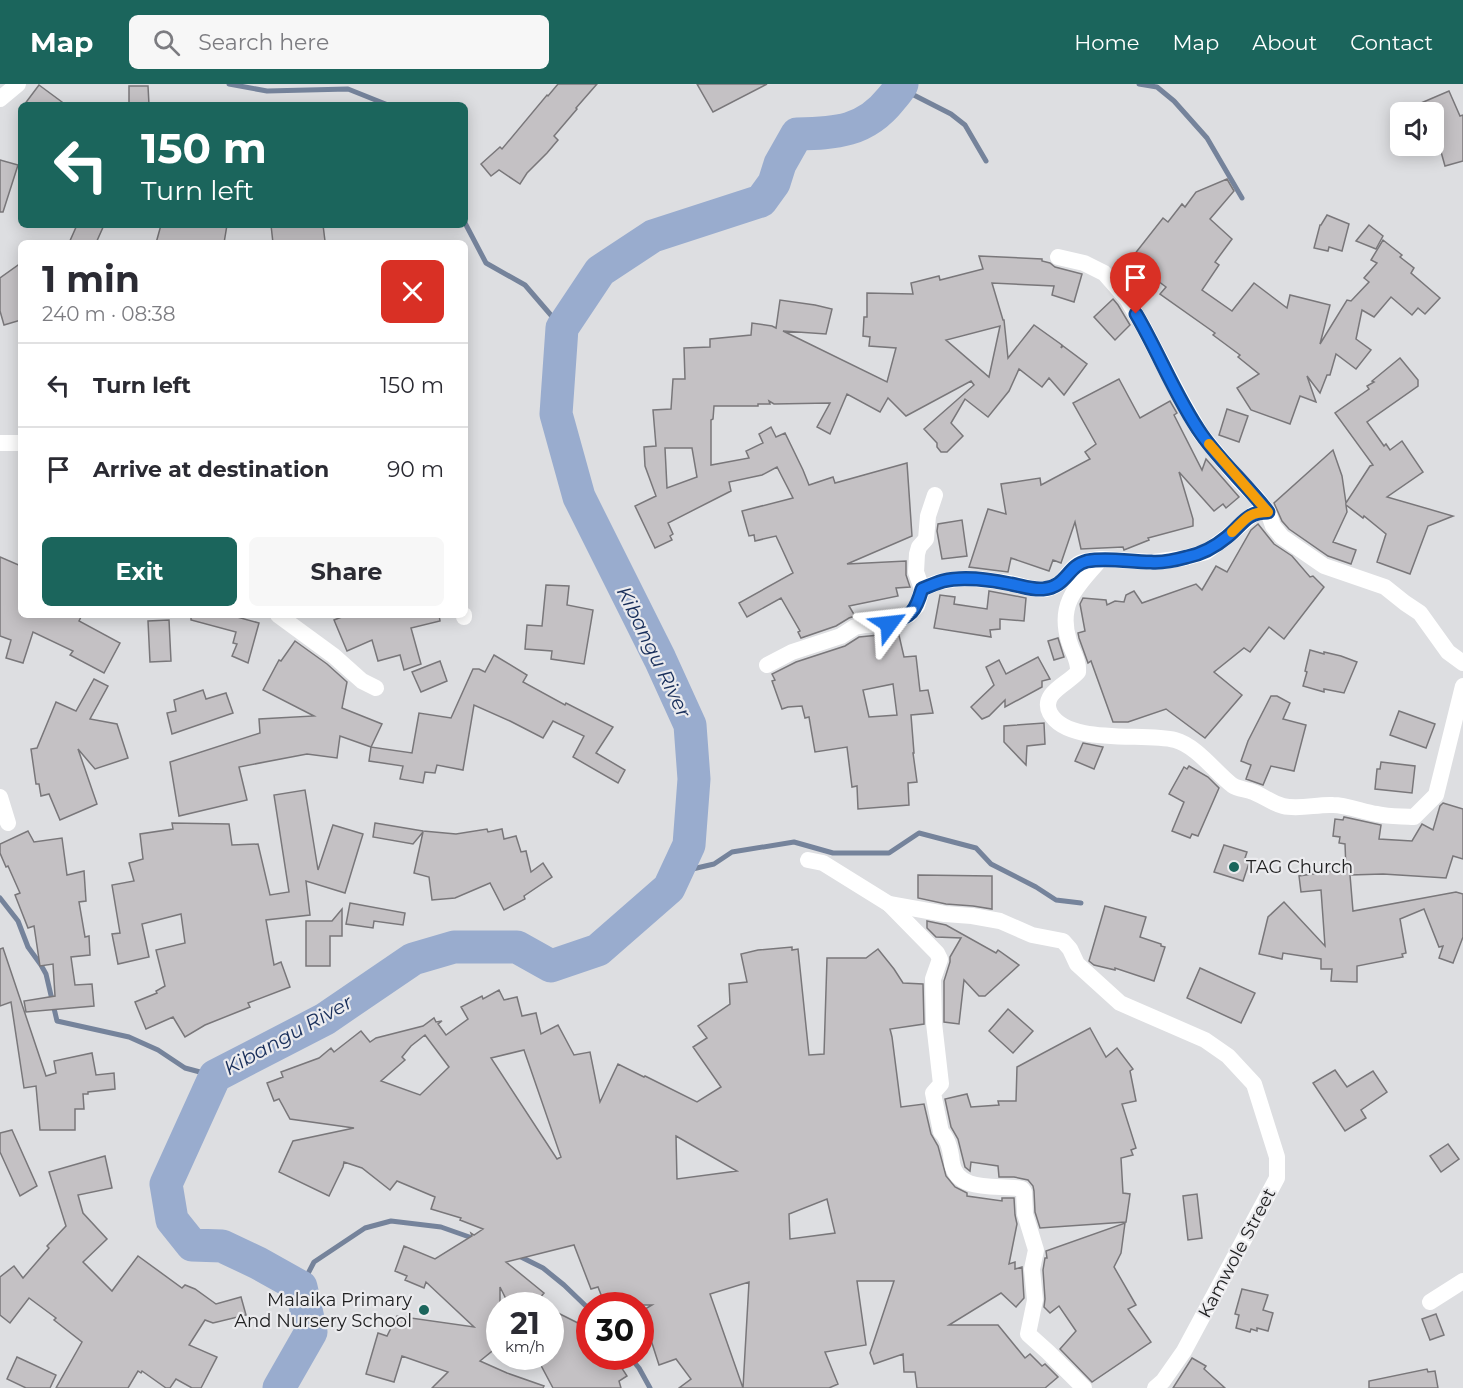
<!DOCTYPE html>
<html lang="en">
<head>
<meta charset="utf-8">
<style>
  :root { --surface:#fff; --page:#f7f7f7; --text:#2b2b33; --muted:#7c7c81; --line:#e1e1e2; --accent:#1b655c }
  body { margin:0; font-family:Montserrat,sans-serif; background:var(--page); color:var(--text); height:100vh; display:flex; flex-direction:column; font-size:22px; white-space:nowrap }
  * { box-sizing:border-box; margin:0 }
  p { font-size:20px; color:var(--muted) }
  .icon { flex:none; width:33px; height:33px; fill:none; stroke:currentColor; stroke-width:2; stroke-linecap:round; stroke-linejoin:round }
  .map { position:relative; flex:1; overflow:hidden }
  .details { position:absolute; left:18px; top:156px; width:450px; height:378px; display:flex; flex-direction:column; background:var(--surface); border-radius:9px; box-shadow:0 3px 15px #0003 }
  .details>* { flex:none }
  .guide { position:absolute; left:18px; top:18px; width:450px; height:126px; border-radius:9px; box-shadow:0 3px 15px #0003; background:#1b655c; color:#fff; overflow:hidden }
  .tools { position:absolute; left:1390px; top:18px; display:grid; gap:12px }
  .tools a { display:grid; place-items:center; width:54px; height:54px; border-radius:9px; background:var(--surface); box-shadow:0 3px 15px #0003; font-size:30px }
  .speed { position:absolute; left:486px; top:1208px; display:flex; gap:12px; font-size:30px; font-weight:700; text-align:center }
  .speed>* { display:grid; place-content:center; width:78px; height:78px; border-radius:50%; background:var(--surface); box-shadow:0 3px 15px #0003; line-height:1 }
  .speed small { font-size:15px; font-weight:400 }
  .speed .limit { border:9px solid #d22; background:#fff; color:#111 }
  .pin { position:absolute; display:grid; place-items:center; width:51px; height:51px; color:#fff; margin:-62px -26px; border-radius:50% 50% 50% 0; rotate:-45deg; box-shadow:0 0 6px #0007 }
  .pin .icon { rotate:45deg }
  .me { position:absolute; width:66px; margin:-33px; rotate:60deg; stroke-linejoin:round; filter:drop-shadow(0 0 4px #0008) }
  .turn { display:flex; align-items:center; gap:21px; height:126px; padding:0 24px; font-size:27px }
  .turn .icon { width:78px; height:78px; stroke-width:2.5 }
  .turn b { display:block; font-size:42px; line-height:51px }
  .round { display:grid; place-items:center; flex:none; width:63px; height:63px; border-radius:9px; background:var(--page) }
  .head { display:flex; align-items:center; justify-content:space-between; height:102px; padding:0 24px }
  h1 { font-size:36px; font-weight:700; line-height:45px }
  .button { display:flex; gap:12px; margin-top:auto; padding:12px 24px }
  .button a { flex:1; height:69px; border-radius:9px; background:var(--accent); color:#fff; font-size:24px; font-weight:700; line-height:69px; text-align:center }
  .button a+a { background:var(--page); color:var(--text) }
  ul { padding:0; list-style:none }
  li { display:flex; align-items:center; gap:18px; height:84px; padding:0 24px; border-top:2px solid var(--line) }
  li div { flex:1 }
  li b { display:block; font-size:22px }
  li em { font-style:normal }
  header { display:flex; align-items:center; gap:36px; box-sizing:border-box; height:84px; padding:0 30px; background:var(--accent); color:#fff }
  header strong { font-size:28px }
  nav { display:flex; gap:33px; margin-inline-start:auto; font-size:21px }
  .search { width:420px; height:54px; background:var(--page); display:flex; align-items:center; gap:15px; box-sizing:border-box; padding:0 21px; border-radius:9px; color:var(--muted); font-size:22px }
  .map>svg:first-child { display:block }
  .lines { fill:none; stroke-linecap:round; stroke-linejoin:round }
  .stream { stroke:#75839b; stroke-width:5 }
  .river { stroke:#99acce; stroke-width:33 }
  .building { fill:#c4c1c4; stroke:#79777a; stroke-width:1.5; fill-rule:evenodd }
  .street { stroke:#fff; stroke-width:16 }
  .route-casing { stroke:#114b97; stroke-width:15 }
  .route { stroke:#1a73e8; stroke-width:10 }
  .slow { stroke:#f59e0b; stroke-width:10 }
  .poi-dot { fill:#1b655c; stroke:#ebebee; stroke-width:2 }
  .labels { text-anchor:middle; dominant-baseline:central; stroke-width:4.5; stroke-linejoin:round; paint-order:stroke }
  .poi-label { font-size:18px; fill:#222223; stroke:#ebebee; text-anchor:start }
  .street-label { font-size:18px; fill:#222223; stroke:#ebebee }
  .water-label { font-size:20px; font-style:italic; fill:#182e5a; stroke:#ebebee }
</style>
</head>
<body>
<header>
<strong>Map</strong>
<div class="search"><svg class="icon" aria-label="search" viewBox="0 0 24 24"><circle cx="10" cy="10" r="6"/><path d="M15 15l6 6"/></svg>Search here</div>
<nav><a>Home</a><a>Map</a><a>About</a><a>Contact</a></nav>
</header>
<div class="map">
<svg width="1463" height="1304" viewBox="0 0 1463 1304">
  <rect width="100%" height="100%" fill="#dddee1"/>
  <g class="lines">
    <!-- stream -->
    <g class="stream">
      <path d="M229,0L267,7L348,5L388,21"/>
      <path d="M1139,0L1157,3L1174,17L1207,54L1242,114"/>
      <path d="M900,4L951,30L965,41L986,77"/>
      <path d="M465,139L486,179L525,201L562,244"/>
      <path d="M675,789L714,780L732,768L794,758L833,769H889L919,749L976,764L991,780L1036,803L1056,816L1081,819"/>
      <path d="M0,814L18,837L28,863L41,881L46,890L57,937L129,953L158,966L185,984L215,992"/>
      <path d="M517,1171L543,1184L564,1201L590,1226"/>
      <path d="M301,1203L314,1178L365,1144L391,1137L441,1143L475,1155"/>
      <path d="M629,1272L639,1284L650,1304"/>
    </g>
    <!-- river -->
    <path class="river" d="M279,1304L311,1248L301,1203L258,1179L222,1162L192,1161L172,1136L166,1100L215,992L325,935L413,875L454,863H517L551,882L598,866L669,804L689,761L694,695L690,641L660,575L579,413L556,330L562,244L600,187L653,152L761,117L774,99L780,80L797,50C836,49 865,48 891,15C895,10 899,6 902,0"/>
  </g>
  <!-- building -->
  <g class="building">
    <path d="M558,0H597L576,24L577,25L554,52L558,56L547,69L527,89L520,100L499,86L491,92L481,80L500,63L502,65L547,11L548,12Z"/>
    <path d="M697,0H767L713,28Z"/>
    <path d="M39,1L66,21H24Z"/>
    <path d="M129,2H148L149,21H129Z"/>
    <path d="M1449,7L1460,32L1463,31V77L1445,82L1434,43V28H1400Z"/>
    <path d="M0,76L18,81L3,128H0Z"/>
    <path d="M1227,95L1234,107L1210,135L1232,155L1215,178L1219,181L1202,206L1232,227L1254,199L1287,224L1290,211L1330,221L1320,260L1347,216L1351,217L1369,198L1364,194L1377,179L1371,176L1383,156L1402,171L1400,173L1414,184L1411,189L1440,214L1425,230L1418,224L1412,231L1391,213L1374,233L1362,226L1356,255L1371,266L1356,285L1336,270L1330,291H1327L1320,309L1307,292L1316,318L1300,312L1290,340L1251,326L1237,304L1259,290L1238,273L1240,271L1213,251L1215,249L1160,210L1166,203L1130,176L1163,134L1168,138L1182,120L1185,123L1196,108Z"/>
    <path d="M1327,131L1349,140L1342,167L1329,163L1328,167L1314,164L1320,141H1321Z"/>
    <path d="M77,141H104L96,159H69Z"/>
    <path d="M161,141H227L224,159H156Z"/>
    <path d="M271,141H323L325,157L304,159H273Z"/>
    <path d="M1369,141L1383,152L1376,165L1356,157Z"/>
    <path d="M979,172L1042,175V177L1050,179L1055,183L1082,190L1074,218L1052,211L1054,202L992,199L1003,236H1004L1008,274L1034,241L1062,261L1061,264L1063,262L1087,280L1064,311L1049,294L1042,303L1019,285L1009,307L988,333L965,315L951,339L963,352L947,368H941L937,363V359L924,345L974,301L971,297L906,332L888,314L880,328L847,310L830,350L817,343L830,319L774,320L769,317L770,320H758V322H714L713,335L711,336V381L749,374L746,367L763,359L759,350L771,343L776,353L785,349L803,386L809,401L833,393L835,399L907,379L912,452L847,480L906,477V491L910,503L896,504L898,512L849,522L855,532L849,534L836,542L801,554L798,548L800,547L781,514L747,533L739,519L793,489L776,452L755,457L754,451L749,452L742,427L793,414L777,383L762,391L729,398L731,407L668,439L673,450L670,452L672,456L655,464L635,422L656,412L645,382L644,363L656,362L653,326L671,325L673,295H685L684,264L710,263V255L751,251L752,239L772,242L776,244L780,216L815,221L832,225L826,250L783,247L887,298L896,264L869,262L870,253L863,252L864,233H867V209L913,210L911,199L939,192L940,196L983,185ZM1000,242L989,293L946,256ZM665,364H692L697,393L667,404Z"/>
    <path d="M21,179V236L4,241L0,227V194Z"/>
    <path d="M1113,215L1118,221L1130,241L1115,256L1094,233Z"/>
    <path d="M1400,274L1418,296V302L1367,338L1384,362L1386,360L1390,366L1402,357L1423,388L1387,413L1453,432L1428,442L1410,490L1377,478L1386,450L1364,432L1363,434L1346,421L1347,428L1333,458L1356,466L1351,480L1328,472L1289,445L1282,437L1274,419L1333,366L1342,392L1346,419L1370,382L1373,381L1335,329L1369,305L1367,302L1374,298L1372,297Z"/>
    <path d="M1119,295L1140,334L1170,317L1177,329L1174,331L1202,386L1206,375L1239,413L1226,424L1223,420L1214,427L1179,388L1193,435V442L1148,454L1149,456L1124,466L1123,463L1081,465L1075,438L1061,479L1053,476L1049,487L1011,474L1008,488L969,483L988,425L1006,430L1001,400L1040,394L1041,401L1090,375L1085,368L1096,360L1073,319Z"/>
    <path d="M1227,325L1248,332L1239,358L1219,351Z"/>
    <path d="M962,436L967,472L942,475L937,447L938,440Z"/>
    <path d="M1258,440L1274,460L1292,472L1310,493L1313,492L1324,503L1284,555L1269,543L1250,568L1244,564L1214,588L1242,611L1205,654L1166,625L1128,638H1113L1091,577L1088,579L1079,554L1078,549L1085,547L1080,520L1083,514L1106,516L1107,521L1115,517L1124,518L1126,511L1134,507L1142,519L1196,500L1202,506L1216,482L1227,488L1251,446Z"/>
    <path d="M0,473L21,482V531H82L79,537L120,559L104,589L70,571L73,567L33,548L23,579L6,574L11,556L0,552Z"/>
    <path d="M546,501L569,502L567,521L593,526L584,580L551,575L552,567L525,565L527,541L542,542Z"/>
    <path d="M989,507L1026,514L1024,537L1000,535V545L990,546L991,553L934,544L940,511L955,513L954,520L987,525Z"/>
    <path d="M191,531H230L259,539L248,579L232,572L237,560L233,559L236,548L191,536Z"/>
    <path d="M347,531H439L440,537L411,544L421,580L404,586L400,571L378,577L372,556L347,567L334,536Z"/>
    <path d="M169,536L171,577L150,578L148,537Z"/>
    <path d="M898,547L904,573L916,572L920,607L928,606L933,629L911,631L914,669H913L917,698L908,699L909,721L858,725L857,702L852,703L847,663L815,668L809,633L805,634L802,622L788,623L782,625L772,597L775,596L772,590L796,578L845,562L859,553L889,550ZM893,600L897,631L869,633L863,606Z"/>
    <path d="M1058,554L1064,573L1054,576L1048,557Z"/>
    <path d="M295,557L327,580L347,598L342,624L382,640L371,663L340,652L337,674L307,670L239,683L247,716L179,732L170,678L260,649L259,635L314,632L263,606L279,576L281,577Z"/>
    <path d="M1310,566L1324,570V568L1341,572L1357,578L1344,609L1324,605V608L1303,602L1307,588L1305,587Z"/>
    <path d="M494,571L527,591L523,598L565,621L566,619L613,643L596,669L625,686L618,699L573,673L584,652L553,637L543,654L510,637L474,621L463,686L437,681L435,689L425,688L423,699L400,695L403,682L369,677L371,663L412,669L419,629L451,634L473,585H479L485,588Z"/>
    <path d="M1038,573L1050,595L1042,597V603L1005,623V616L989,632L982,635L971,623L994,601L986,583L999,576L1006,590Z"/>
    <path d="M440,577L447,597L421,608L412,588Z"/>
    <path d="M94,595L108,602L90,635L117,640L128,674L95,685L78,665L97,720L60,736L49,710L41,712L39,700H36L31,665L37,664L56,618L76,627Z"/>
    <path d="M203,606L206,615L226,609L233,629L172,650L167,629L176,627L174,616Z"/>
    <path d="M1271,612H1277L1290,619L1283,635L1306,641L1294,687L1271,682L1263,701L1246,695L1251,681L1241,677L1248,657Z"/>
    <path d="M1399,627L1435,640L1426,664L1390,651Z"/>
    <path d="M1044,639L1045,660L1027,662L1026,681L1004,658V642Z"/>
    <path d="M1083,659L1103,663L1094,685L1075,677Z"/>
    <path d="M1381,678L1415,682L1412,709L1375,705L1377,685H1380Z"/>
    <path d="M1189,682L1208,693L1219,704L1198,752L1192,750L1190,754L1172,747L1184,718L1169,710L1184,683L1187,685Z"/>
    <path d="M305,706L318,786L333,741L363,750L345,809L306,797L310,831L266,836L274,881L281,878L290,903L248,919L250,923L205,941L185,953L173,933L146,945L135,918L157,909L156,907L165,902L156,866L185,859L181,830L142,840L149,873L118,880L112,850L120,849L112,801L134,797L129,779L143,775L140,750L173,745L172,739L229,740L232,761L258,760L270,811L289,808L274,711Z"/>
    <path d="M1443,719L1463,725V775L1453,772L1446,794L1383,790L1350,791L1353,827L1456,808L1463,810V853L1453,879L1439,874L1443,862L1439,863L1424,825L1400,835L1406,869L1402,870L1403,873L1357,882V898L1331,897L1332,885H1321V875L1283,869L1282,875L1259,870L1268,833L1284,818L1325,862L1321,806L1301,808L1299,792L1346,785L1345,760L1339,759L1340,753L1333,752L1335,735L1343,736L1344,733L1381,741L1379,755L1412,757L1422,740L1433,746L1440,722Z"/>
    <path d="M375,739L423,747L456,750L487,745L488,748L502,745L504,755L516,752L521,768L526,767L531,788L543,779L552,793L524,812L525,815L504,826L490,799L455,814L432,816L429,793L414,789L423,748L413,760L373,753Z"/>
    <path d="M28,747L34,758L62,754L67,791L84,787L86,817L79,818L85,853L89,852L90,871L71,873L75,901L92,900L94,922L26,928L24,917L55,912L53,880L40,882L34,842L28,844L15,811L20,809L8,782L6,783L0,769V760Z"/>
    <path d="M1224,761L1247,768L1245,774L1250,776L1243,797L1214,788Z"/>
    <path d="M918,791L992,792V825L973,822L946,820L918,814Z"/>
    <path d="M350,819L405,829L403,841L374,837L373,844L346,840Z"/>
    <path d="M1105,822L1146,833L1140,853L1161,860V862L1165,863L1154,897L1115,884V886L1094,881L1089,877Z"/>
    <path d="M342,825V852H330V882H306V837H332Z"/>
    <path d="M927,837L946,841L996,869L998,866L1019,881L985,912H979L964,896L959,940L944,938V897L950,878V873L961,854L936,853L927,844Z"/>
    <path d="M792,863V866L798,865L809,971L824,970L827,874H866L878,865L894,885L903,899L923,900L924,940L890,945L892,953L901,1023L924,1020L931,1050L938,1062L946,1092L955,1103L967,1109V1112L1002,1117V1114H1014L1015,1131L1017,1140L1009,1180L1015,1178V1185L1022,1183L1024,1214L1016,1223L1001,1209L949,1241H998L1025,1274L1030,1270L1042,1282L1045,1280L1058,1293L1045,1304H917L915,1288H904L903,1270L874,1280L870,1269L894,1197H857L866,1261L825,1268L838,1300L829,1304H743L749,1198L710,1210L743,1304H679L691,1295L676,1275L659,1281L650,1253L640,1256V1228L652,1221H605L598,1203L591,1205L574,1161L506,1178L544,1209L534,1221H509L500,1203V1267L496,1264L480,1277L507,1289L544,1302L543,1304H432L448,1288L402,1272L394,1298L366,1290L378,1249L387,1252L397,1232L474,1243L426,1198L424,1204L405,1196L407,1192L395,1187L404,1162L435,1175L472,1152L471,1149L474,1151L483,1145L460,1136L461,1134L431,1125L435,1113L397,1097L390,1106L362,1084L344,1078L343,1083L329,1112L279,1088L293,1057L354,1044L290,1035L279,1015L274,1017L267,999L283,993L281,988L319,974L331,964L334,968L361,947L370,958L376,954L423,942L434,934L436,938L442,937L438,940L446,951L468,935L461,923L482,912L483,915L499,906L504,916L517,913L522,932L536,929L541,950L558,941L574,971L590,968L600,1018L618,980L644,993L645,992L697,1018L721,1003L693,963L707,954L698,942L730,920L729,900L747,898L741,870L758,866ZM425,951L449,983L420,1011L381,997L405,976L402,973L411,962ZM524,966L561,1073L557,1075L491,974ZM676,1052L737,1087L677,1095ZM827,1115L835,1149L790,1155L789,1130Z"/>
    <path d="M3,864L46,992L56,989L54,977L92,969L96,991L114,989L115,1005L88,1008V1010H83L84,1025H75V1046H40L36,1002L24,1004L11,918L0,922V865Z"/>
    <path d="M1200,884L1255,909L1241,939L1187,914Z"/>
    <path d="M1008,925L1033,947L1013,969L989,947Z"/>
    <path d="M1090,944L1106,973L1117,964L1133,985L1130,987L1136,1017L1122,1020L1136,1064L1131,1066L1133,1071L1121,1074L1123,1109L1130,1110L1126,1138L1040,1144L1035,1128L1034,1107L1033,1102L1028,1096L1014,1093H999L998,1082L971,1078L970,1087L965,1083L958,1055L951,1043L945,1015L967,1010L971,1023L999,1021L998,1017H1016L1017,983Z"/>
    <path d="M1335,986L1347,1003L1373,987L1387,1008L1361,1026L1366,1034L1345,1047L1313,999Z"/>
    <path d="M12,1046L37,1102L20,1112L0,1068V1049Z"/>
    <path d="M1448,1060L1459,1075L1441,1088L1430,1072Z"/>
    <path d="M105,1072L112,1104L78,1111L83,1129L107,1155L83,1178L112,1207L138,1172L182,1204L185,1201L195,1205L216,1220L241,1213L246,1231L213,1239L205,1236L189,1261L217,1273L201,1304H192L176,1295L170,1304H166L142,1287L141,1289L138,1287L128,1304H56L82,1258L54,1236L56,1234L29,1214L10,1239L0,1231V1193L14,1182L23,1194L49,1164L47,1162L66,1142L49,1088Z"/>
    <path d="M1197,1110L1202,1154L1188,1156L1183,1112Z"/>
    <path d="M1125,1139L1121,1169L1114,1183L1136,1221L1128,1225L1151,1258L1092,1298L1060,1265L1076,1247L1059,1222L1050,1229L1044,1223L1045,1215L1043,1186L1045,1174H1047L1046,1167Z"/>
    <path d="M1242,1205L1268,1211L1263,1226L1273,1229L1268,1247L1257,1244V1247L1251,1245L1250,1248L1236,1244L1239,1231L1235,1230Z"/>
    <path d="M550,1225L590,1245V1272H614L627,1292L619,1297L621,1304H553L536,1272H550Z"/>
    <path d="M1436,1230L1444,1251L1430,1256L1422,1235Z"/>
    <path d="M17,1273L56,1291L50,1304H26L7,1295Z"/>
    <path d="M1192,1274L1206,1282L1204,1285L1225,1304H1173Z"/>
    <path d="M1427,1285L1428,1288L1435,1287L1438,1304H1369V1297Z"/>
  </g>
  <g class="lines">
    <!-- street -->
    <g class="street">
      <path d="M0,15L18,0"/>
      <path d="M1058,173L1084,179L1104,189L1127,215L1143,242L1181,315L1201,350L1238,395L1257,414L1268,428L1273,442L1282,453L1324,482L1385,503L1405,519L1420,529L1448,568L1463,579"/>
      <path d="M0,359H21"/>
      <path d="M1268,428H1257L1252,431L1228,452L1206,468L1184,474L1153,478L1101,475C1078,501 1057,519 1069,557C1072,568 1079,576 1078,588C1068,600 1040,609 1050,629C1068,662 1144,648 1175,656C1197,662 1215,688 1232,701C1238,705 1244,705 1250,707C1261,710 1271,719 1283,722C1299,726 1317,720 1333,721C1347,721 1363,728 1377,730C1389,733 1402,732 1414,733L1436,711L1463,602"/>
      <path d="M922,505C929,502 936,498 944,497C964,492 989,496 1009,499C1021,501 1033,507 1046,505C1064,502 1065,489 1078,480C1085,476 1094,476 1101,475"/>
      <path d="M278,531L334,572L362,597L376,604"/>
      <path d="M464,531V533"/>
      <path d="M767,581L792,568L841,552L855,543L865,541L889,540L909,531L917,522L922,505L916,488L917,470L919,463L926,455L928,432L935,411"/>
      <path d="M0,713L8,739"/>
      <path d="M808,776L823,779L889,820L945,830L972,832L1000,837L1032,851L1063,857L1070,865L1077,880L1120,919L1205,956L1228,972L1254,1000L1277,1073V1094L1184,1267L1163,1297L1155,1304"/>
      <path d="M889,820L937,869L940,875L933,895L934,939L941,1000L933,1009L941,1048C949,1055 951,1069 952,1079C957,1110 1000,1100 1022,1105L1024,1108L1025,1130L1036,1166L1032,1185L1035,1216L1028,1250L1048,1268L1084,1304"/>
      <path d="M1430,1218L1463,1197"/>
    </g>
  </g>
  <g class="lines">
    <!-- route casing -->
    <g class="route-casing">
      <path id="route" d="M889,540C912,531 915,529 922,505C929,502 936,499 943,497C962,492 992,496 1011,500C1022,502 1032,506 1043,505C1067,503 1067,482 1087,477C1108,473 1129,478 1151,478C1162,479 1176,476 1187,473C1202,470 1215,463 1227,453C1243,440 1246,428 1268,428C1247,401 1222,379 1202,351C1176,314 1159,269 1136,230"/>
    </g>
    <!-- route -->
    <use href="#route" class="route"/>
    <!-- slow -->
    <path class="slow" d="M1209,360L1268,428C1248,428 1246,435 1232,448"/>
  </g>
  <!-- markers -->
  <g class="poi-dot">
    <circle cx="1234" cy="783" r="6"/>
    <circle cx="424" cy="1226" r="6"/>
  </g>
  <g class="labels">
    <!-- poi labels -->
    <g class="poi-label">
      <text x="1246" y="783">TAG Church</text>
      <text x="412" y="1216" text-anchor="end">Malaika Primary<tspan x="412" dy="21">And Nursery School</tspan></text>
    </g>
    <!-- street labels -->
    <g class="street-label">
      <text transform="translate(1237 1169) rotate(-62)">Kamwole Street</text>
    </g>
    <!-- water labels -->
    <g class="water-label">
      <text transform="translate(654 568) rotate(64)">Kibangu River</text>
      <text transform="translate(288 951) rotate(-29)">Kibangu River</text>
    </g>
  </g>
</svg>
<div class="tools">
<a><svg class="icon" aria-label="sound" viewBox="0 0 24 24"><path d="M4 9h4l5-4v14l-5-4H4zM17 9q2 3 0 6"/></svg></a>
</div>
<div class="speed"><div>21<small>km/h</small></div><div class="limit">30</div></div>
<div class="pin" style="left:1136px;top:230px;background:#d93025"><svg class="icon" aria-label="arrive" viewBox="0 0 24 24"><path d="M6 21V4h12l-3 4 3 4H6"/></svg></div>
<svg class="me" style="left:889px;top:540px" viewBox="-20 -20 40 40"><path d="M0-17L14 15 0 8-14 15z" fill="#1a73e8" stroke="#fff" stroke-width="4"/></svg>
<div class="guide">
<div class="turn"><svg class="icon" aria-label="left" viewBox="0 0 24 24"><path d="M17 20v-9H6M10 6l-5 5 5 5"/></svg><div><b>150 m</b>Turn left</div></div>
</div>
<section class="details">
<div class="head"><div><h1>1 min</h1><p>240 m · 08:38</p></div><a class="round" style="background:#d93025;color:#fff"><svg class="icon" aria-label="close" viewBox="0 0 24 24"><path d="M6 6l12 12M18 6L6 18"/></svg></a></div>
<ul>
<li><svg class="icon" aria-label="left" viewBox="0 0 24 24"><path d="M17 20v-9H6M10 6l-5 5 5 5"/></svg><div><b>Turn left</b></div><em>150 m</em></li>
<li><svg class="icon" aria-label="arrive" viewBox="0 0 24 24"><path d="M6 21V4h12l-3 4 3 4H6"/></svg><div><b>Arrive at destination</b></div><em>90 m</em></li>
</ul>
<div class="button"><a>Exit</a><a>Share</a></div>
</section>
</div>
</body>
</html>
